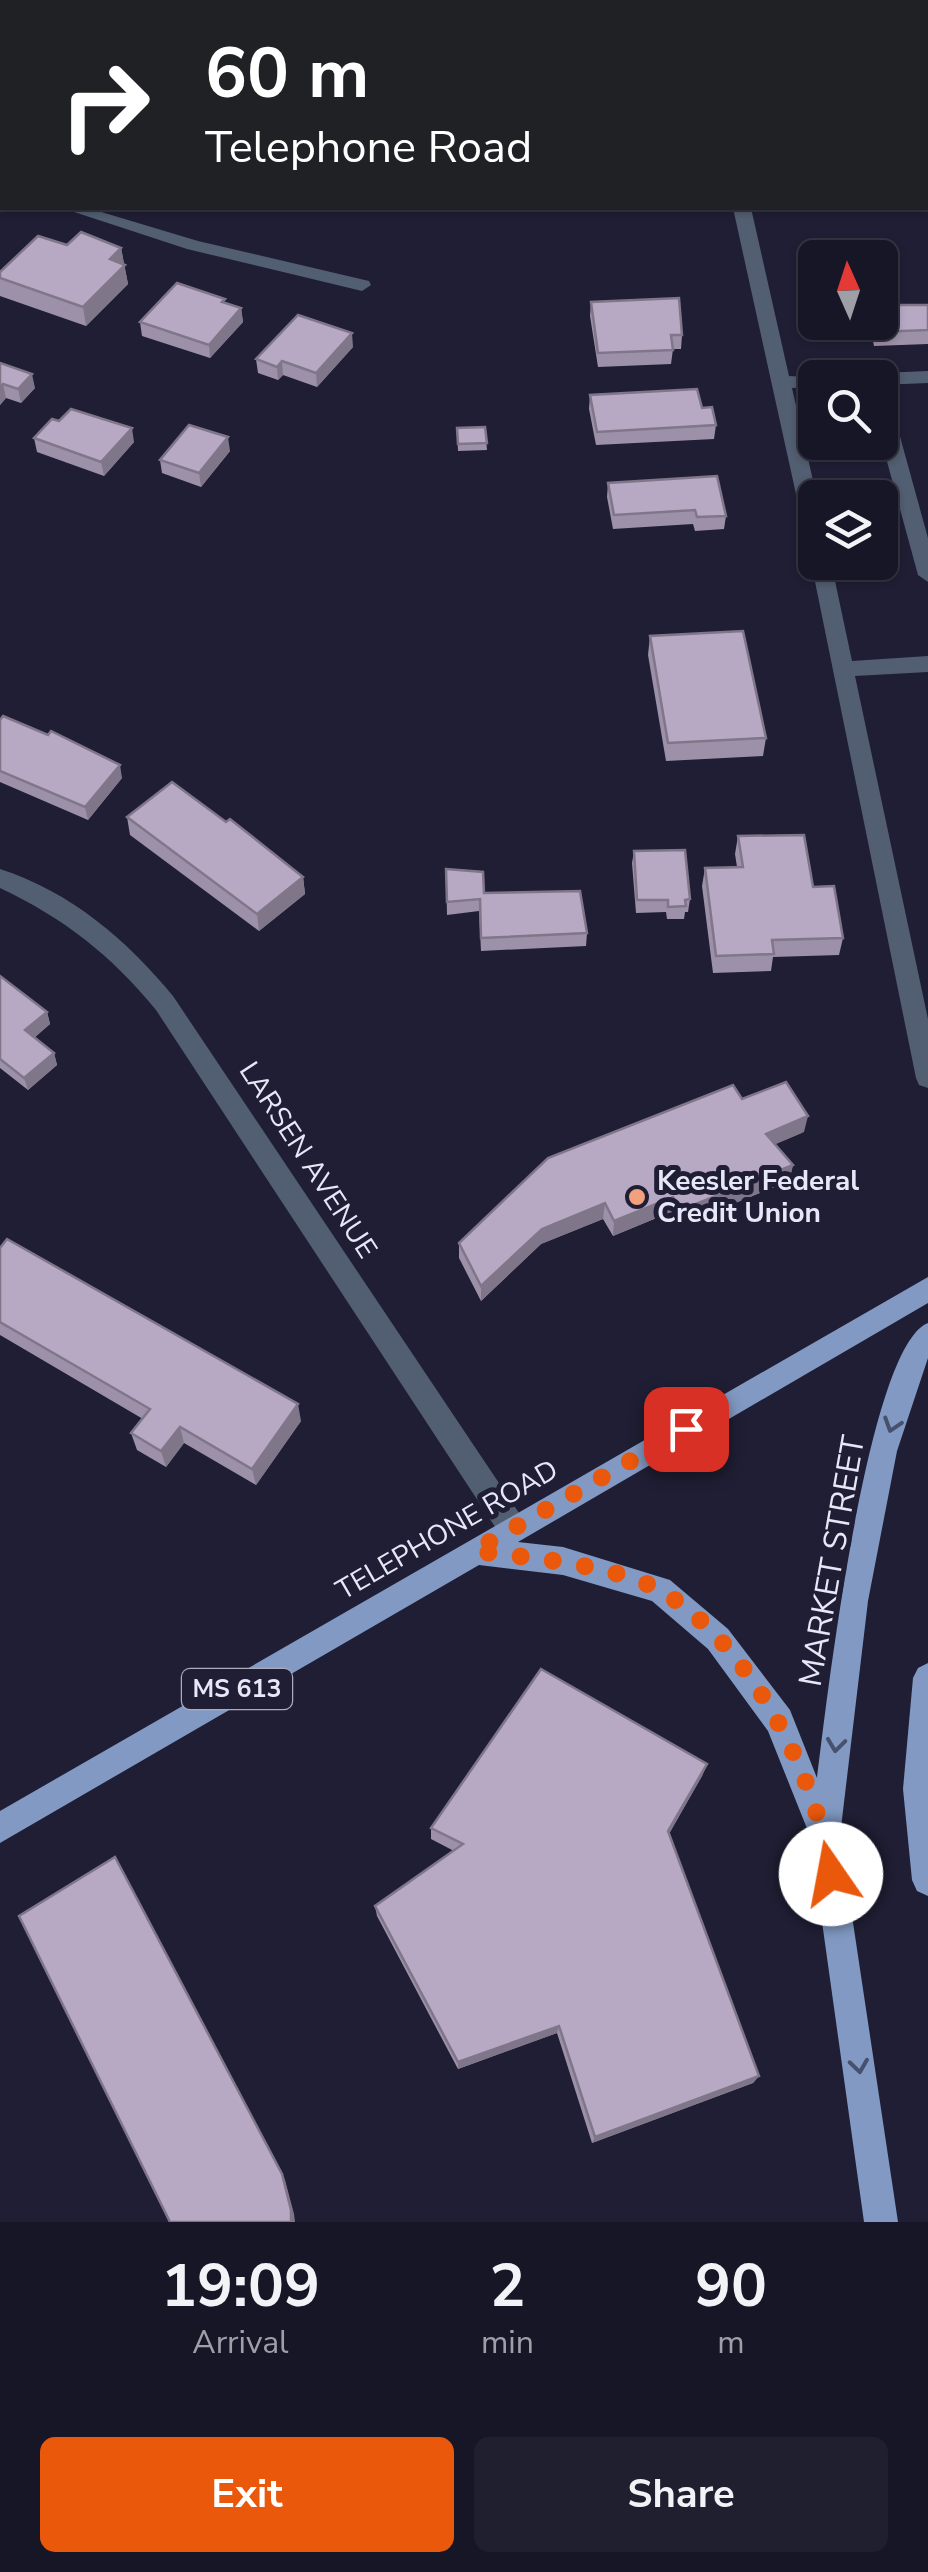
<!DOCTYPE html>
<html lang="en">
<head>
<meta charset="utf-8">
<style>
  :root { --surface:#171627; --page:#201f2f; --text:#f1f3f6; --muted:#9e9fa7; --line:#363544; --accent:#ea580c }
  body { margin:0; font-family:"Nunito Sans",sans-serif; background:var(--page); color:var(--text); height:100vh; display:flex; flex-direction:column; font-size:38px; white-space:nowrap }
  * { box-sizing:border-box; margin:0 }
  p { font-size:32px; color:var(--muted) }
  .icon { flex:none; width:55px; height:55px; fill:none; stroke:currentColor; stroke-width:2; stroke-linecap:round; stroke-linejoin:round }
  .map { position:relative; height:2222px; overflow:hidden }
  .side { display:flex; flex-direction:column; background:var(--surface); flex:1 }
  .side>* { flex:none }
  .hud { position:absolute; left:0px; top:0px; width:930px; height:210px; box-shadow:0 2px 8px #0004,0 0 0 2px var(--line); background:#202124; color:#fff; overflow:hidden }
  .needle { width:65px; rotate:357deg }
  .buttons { position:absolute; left:798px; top:240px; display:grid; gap:20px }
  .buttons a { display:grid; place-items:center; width:100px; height:100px; border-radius:15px; background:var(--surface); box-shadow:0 2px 8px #0004,0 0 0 2px var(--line); font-size:50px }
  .pin { position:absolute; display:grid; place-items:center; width:85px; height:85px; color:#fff; margin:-42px; border-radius:20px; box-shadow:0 5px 15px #0006 }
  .me { position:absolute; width:110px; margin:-55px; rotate:348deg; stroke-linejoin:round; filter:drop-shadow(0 0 8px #0008) }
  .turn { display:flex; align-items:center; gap:35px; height:210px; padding:0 40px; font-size:45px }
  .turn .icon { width:130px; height:130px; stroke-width:2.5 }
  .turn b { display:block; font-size:70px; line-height:85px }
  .eta { display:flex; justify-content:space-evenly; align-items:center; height:170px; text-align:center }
  .eta b { font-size:60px; font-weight:700; line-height:70px }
  .button { display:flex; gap:20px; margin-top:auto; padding:20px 40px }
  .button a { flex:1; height:115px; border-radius:15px; background:var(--accent); color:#fff; font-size:40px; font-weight:700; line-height:115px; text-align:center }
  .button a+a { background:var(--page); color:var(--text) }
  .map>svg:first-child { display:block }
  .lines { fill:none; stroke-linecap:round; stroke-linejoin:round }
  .minor { fill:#525e71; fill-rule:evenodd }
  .major { fill:#829ac3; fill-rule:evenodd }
  .wall { fill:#9d91a9 }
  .shaded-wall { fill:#807689 }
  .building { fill:#b7a9c4; stroke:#807689; stroke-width:2.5 }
  .oneway { stroke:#47506d }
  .route { stroke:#ea580c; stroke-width:18; stroke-dasharray:0 32.4 }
  .poi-dot { fill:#f1a17d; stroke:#1f1e34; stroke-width:4 }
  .labels { text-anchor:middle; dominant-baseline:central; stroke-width:10; stroke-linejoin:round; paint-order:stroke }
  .shield { fill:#1f1e34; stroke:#ababbc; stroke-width:2.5 }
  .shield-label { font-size:25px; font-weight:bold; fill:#e7e8f7 }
  .street-label { font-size:28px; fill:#e7e8f7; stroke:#1f1e34 }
  .poi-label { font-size:28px; font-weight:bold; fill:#e7e8f7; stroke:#1f1e34; text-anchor:start }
  .near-street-label { font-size:32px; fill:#e7e8f7; stroke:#1f1e34 }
</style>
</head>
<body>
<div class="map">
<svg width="928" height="2222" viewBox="0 0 928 2222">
  <rect width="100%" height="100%" fill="#1f1e34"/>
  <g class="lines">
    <!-- minor -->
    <g class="minor">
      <path d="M688,0H704L705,2H689Z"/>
      <rect x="0" y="181" width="2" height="11"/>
      <path d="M62,208H88L198,241L369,281L371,285L362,291L187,249Z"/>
      <path d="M733,208H751L789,376L822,378H815V387L792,388L817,498L815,542L805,535Z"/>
      <path d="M928,371V383L880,385V378H871L880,373Z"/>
      <path d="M886,416L896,422L928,538V582L918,575L880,436V417Z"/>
      <path d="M814,557L815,562H831L852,661L928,656V672L855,676L928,1019V1088L919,1085L916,1078L811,562Z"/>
      <path d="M0,869C71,892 127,940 173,996L523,1519L527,1529L523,1539L513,1542L503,1539L156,1010C112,956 64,918 0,888Z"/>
    </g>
    <!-- major -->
    <g class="major">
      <path d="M928,1277V1303L518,1542L563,1547L670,1580L728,1629L790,1710L817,1778C826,1707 867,1346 928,1323V1358L897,1451L868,1601L840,1836L898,2222H864L810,1836L768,1731L708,1649L652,1601L563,1575L479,1565L0,1843V1811Z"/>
      <path d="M928,1663V1896L917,1891L912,1880L903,1789L913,1678L918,1668Z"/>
    </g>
  </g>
  <!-- wall -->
  <g class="wall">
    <path d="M565,0H646L623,2H566Z"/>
    <path d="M2,63V143L0,142V65Z"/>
    <path d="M554,208H671L554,212Z"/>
    <path d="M67,245L121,248L128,284L86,326L0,296V272Z"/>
    <path d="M591,302L682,335L681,349H673L671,364L598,367L590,316Z"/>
    <path d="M225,303L241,308L243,322L210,358L142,336L140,322Z"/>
    <path d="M928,305V344L874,346L869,322H880Z"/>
    <path d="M353,347L317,387L283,375L278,380L258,373L256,359Z"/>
    <path d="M0,363L35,388L21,403L6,398L0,405Z"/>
    <path d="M590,395L702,408L716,425L714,439L596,445L589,409Z"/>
    <path d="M485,427L487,450L458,451L457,428Z"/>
    <path d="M34,438L134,442L104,476L37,452Z"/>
    <path d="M230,451L201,487L162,473L160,460Z"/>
    <path d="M608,483L726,516L724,529L695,531L693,524L613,529L607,497Z"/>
    <path d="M650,636L766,738L763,756L666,761L648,655Z"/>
    <path d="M0,720L122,778L88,820L0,782Z"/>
    <path d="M127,817L303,877L305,894L259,931L130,835Z"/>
    <path d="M738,836L813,887L843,938L839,955L773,957L771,971L713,973L702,886L705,868L737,867L735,854Z"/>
    <path d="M634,851L690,899L688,912H685L684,919H667L666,912L636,913L632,863Z"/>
    <path d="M446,869L484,893L587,933L586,946L481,951L479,911L447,915Z"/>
    <path d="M0,976L47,1012L50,1024L34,1038L54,1053L57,1065L28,1090L0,1068Z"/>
    <path d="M804,1132L775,1144L793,1165L789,1181L679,1226L671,1212L613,1236L603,1219L541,1244L481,1301L459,1258V1243Z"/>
    <path d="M0,1248L301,1421L256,1485L184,1443L166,1467L137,1450L131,1433L143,1419L0,1335Z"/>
    <path d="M707,1764L702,1776L669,1834L759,2076L753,2083L592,2143L557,2033L458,2069L377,1916L375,1906L454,1851L431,1839V1828Z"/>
  </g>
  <!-- shaded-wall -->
  <g class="shaded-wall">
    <path d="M121,248L128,284L86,326L83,307L110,259Z"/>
    <path d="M241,308L243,322L210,358L209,345Z"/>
    <path d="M352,333L353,347L317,387L316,373Z"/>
    <path d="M282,361L283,375L278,380L277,367Z"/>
    <path d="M32,374L35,388L21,403L18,389Z"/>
    <path d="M3,384L6,398L0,405V388Z"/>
    <path d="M132,428L134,442L104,476L101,462Z"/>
    <path d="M228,437L230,451L201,487L199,473Z"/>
    <path d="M120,765L122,778L88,820L85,807Z"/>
    <path d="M303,877L305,894L259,931L257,914Z"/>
    <path d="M47,1012L50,1024L29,1042L25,1030Z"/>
    <path d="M54,1053L57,1065L28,1090L24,1078Z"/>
    <path d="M808,1116L804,1132L762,1150L766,1134Z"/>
    <path d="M793,1165L789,1181L679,1226L681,1210Z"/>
    <path d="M673,1197L671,1212L613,1236L614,1221Z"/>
    <path d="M605,1203L603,1219L541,1244L481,1301V1286L542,1229Z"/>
    <path d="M298,1404L301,1421L256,1485L252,1469Z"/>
    <path d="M180,1427L184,1443L166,1467L161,1451Z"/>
    <path d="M707,1764L702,1776L664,1842L668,1831Z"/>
    <path d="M121,1868L285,2180L294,2214L295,2222H291Z"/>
    <path d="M559,2026L557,2033L458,2069V2062Z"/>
    <path d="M759,2076L753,2083L592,2143L595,2137Z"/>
  </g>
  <!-- building -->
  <g class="building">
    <path d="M2,63V92L0,91V65Z"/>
    <path d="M2,92V130L0,129V94Z"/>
    <path d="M81,232L121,248L110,259L125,265L83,307L0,278V272L38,236L67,245Z"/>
    <path d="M177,283L225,299L222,302L241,308L209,345L140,322Z"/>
    <path d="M679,298L682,335H671L673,350L598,353L591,302Z"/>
    <path d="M880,305H928V330L877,332L875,322H880Z"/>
    <path d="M298,315L352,333L316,373L282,361L277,367L256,359Z"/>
    <path d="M0,363L32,374L18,389L3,384L0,388Z"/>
    <path d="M697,389L702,408L712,407L716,425L597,432L590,395Z"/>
    <path d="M71,409L132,428L101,462L34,438L52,419L59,421Z"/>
    <path d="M189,425L228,437L199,473L160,460Z"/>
    <path d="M485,427L487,443L458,444L457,428Z"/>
    <path d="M717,476L726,516L697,517L695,510L614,515L608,483Z"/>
    <path d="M743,631L766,738L668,743L650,636Z"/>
    <path d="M3,716L48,735L51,731L120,765L85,807L0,771V720Z"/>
    <path d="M172,782L226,822L230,819L303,877L257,914L127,817Z"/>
    <path d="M804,835L813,887L834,886L843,938L772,940L774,954L716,956L705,868L743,867L738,836Z"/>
    <path d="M685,850L690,899L685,900L686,906L668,907V900H637L634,851Z"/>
    <path d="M446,869L483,872L484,893L580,891L587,933L481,938L480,899L447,902Z"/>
    <path d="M0,976L47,1012L25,1030L54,1053L24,1078L0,1059Z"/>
    <path d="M786,1082L808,1116L766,1134L793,1165L681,1210L673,1197L614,1221L605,1203L542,1229L481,1286L459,1243L548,1158L733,1085L742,1099Z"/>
    <path d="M7,1239L298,1404L252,1469L180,1427L161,1451L131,1433L150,1409L0,1322V1248Z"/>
    <path d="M541,1669L707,1764L668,1831L759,2076L595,2137L559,2026L458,2062L375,1906L463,1844L431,1828Z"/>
    <path d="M115,1857L282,2174L291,2210V2222H170L19,1916Z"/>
  </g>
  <!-- one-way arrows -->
  <defs><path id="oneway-chevron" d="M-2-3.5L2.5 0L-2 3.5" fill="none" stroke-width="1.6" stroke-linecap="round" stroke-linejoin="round" transform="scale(2.5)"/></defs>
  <g class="oneway">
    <use href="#oneway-chevron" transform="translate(892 1425) rotate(108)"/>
    <use href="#oneway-chevron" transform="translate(836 1745) rotate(97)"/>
    <use href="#oneway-chevron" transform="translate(859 2066) rotate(82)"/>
  </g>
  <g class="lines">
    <!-- route -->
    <path class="route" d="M686,1429L474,1551C524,1557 618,1565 661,1591C751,1644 816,1775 831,1874"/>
  </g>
  <!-- markers -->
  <circle class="poi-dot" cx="637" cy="1197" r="10"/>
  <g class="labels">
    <!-- shield labels -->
    <rect class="shield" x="182" y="1669" width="110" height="40" rx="8"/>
    <g class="shield-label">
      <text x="237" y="1689">MS 613</text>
    </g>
    <!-- street labels -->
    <g class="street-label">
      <text transform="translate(308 1160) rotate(57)">LARSEN AVENUE</text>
      <text transform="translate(447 1530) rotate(-30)">TELEPHONE ROAD</text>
    </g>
    <!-- poi labels -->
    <g class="poi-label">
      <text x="657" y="1181">Keesler Federal<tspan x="657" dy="32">Credit Union</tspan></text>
    </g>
    <!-- near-street labels -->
    <g class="near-street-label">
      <text transform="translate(832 1561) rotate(-80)">MARKET STREET</text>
    </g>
  </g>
</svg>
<div class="buttons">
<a><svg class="needle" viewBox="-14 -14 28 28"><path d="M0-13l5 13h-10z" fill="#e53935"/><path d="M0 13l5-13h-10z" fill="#9e9fa7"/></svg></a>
<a><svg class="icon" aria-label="search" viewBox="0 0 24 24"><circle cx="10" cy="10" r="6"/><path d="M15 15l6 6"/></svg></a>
<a><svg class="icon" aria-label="layers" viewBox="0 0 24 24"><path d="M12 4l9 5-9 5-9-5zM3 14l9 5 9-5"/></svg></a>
</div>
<div class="pin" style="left:686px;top:1429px;background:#d93025"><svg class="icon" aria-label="arrive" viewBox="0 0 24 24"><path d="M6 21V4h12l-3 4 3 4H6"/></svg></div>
<svg class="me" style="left:831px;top:1874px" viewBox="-20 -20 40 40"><circle r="19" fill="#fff"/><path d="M0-13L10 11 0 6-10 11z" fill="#ea580c"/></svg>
<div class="hud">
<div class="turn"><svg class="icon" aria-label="right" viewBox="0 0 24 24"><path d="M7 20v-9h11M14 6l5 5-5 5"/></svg><div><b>60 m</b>Telephone Road</div></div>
</div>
</div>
<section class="side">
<div class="eta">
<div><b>19:09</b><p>Arrival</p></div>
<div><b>2</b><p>min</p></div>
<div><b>90</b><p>m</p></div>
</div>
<div class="button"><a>Exit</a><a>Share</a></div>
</section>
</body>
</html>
